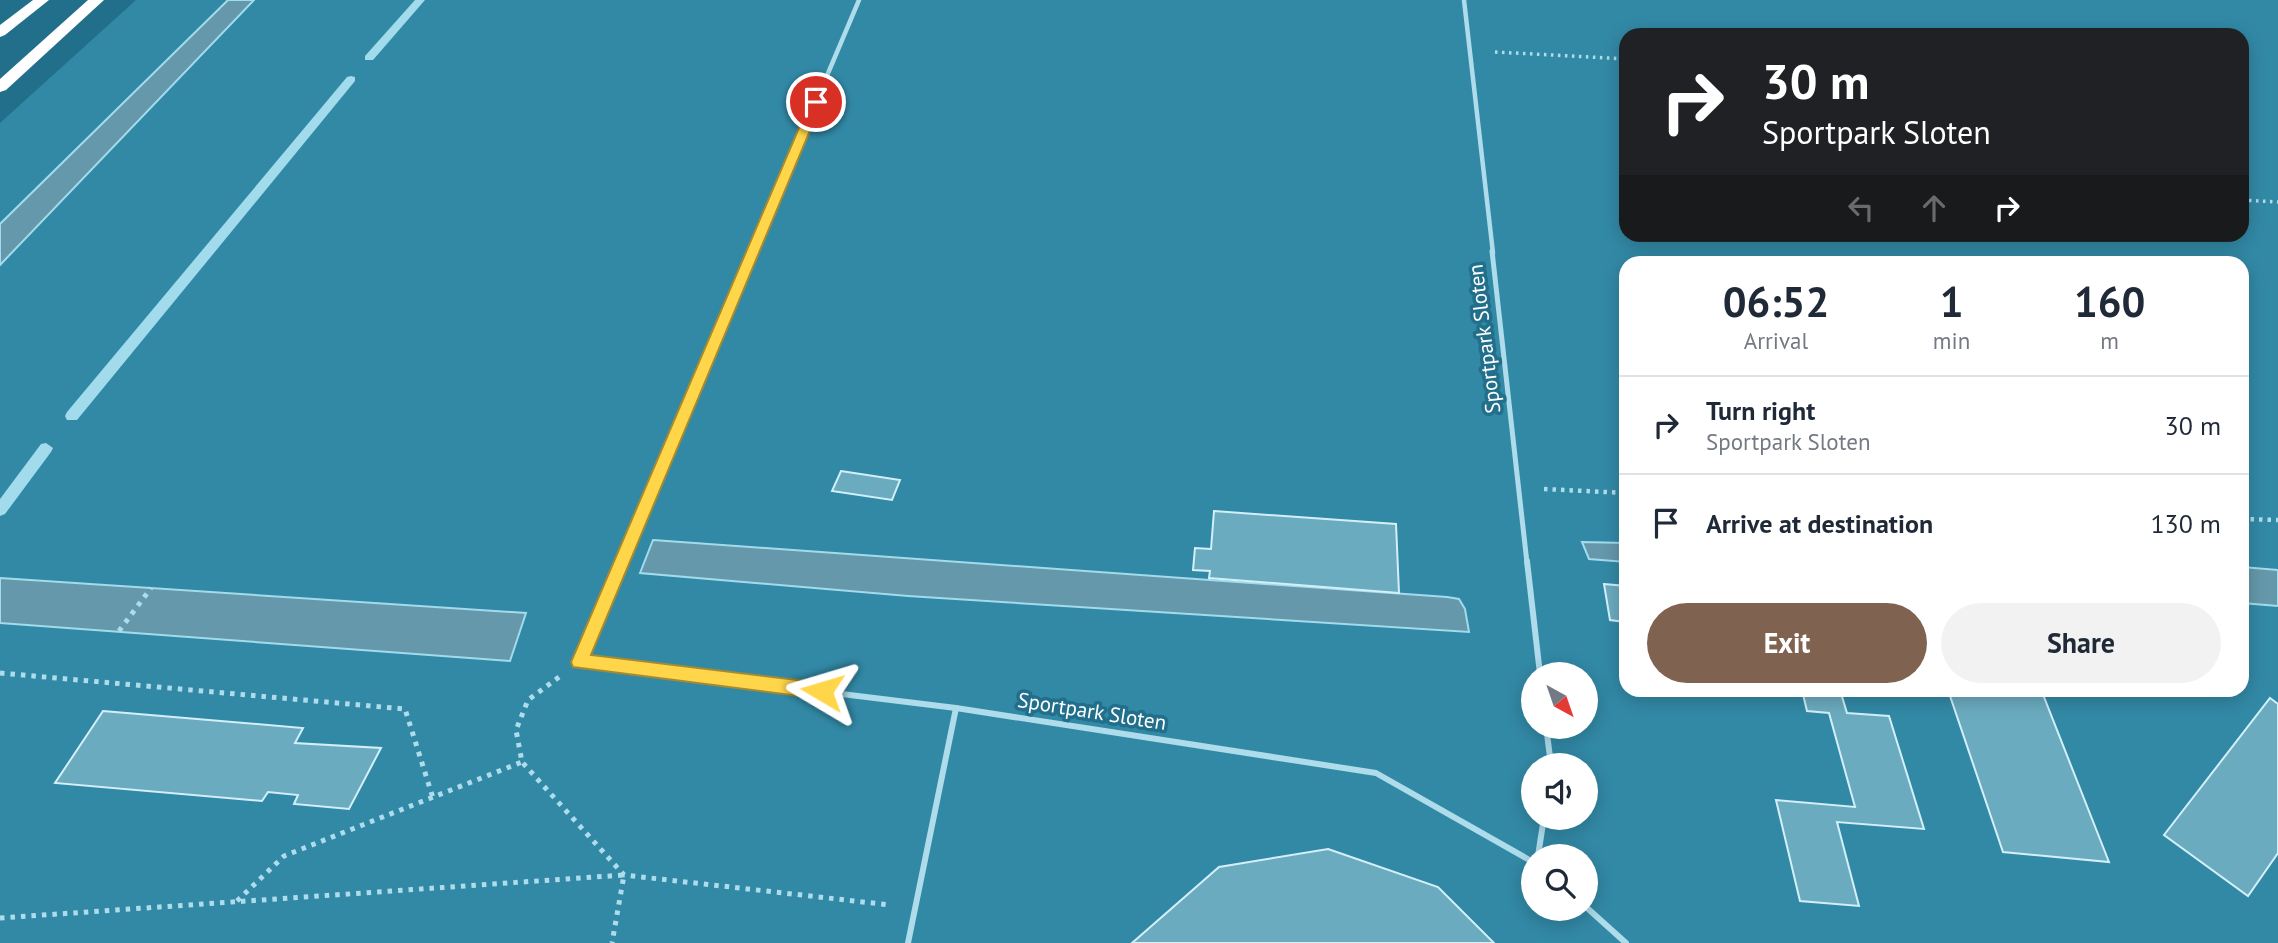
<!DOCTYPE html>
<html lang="en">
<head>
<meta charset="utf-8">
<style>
  :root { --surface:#fff; --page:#f2f2f3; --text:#1f2937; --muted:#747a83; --line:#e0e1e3; --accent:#806250 }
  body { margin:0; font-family:"PT Sans",sans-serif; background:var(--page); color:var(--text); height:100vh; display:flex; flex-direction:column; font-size:26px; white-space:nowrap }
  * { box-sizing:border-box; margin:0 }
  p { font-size:23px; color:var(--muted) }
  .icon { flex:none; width:38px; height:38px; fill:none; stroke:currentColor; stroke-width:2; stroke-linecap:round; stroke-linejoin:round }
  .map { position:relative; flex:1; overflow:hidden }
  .details { position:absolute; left:1619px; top:256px; width:630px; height:441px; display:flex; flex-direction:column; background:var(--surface); border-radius:21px; box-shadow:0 4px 18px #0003 }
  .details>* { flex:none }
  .top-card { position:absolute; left:1619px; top:28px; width:630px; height:214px; border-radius:21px; box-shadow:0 4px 18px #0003; background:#202124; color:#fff; overflow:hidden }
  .needle { width:46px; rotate:140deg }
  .fabs { position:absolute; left:1521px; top:662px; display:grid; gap:14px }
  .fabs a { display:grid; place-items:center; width:77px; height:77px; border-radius:50%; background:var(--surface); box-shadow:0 4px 18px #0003; font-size:35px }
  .pin { position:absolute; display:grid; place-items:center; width:60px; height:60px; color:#fff; margin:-30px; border:4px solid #fff; border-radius:50%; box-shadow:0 2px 7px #0007 }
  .me { position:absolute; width:77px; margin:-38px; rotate:277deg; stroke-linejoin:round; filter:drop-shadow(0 0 5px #0008) }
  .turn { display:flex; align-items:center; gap:24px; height:147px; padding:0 28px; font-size:32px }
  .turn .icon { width:91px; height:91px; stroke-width:2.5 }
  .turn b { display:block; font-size:49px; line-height:60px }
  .lanes { display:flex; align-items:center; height:66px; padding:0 28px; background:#0003; justify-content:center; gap:35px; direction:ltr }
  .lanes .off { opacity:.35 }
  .eta { display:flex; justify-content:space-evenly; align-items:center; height:119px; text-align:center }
  .eta b { font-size:42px; font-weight:800; line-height:49px }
  .button { display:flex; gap:14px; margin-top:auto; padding:14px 28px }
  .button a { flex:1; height:80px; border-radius:42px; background:var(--accent); color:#fff; font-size:28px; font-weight:800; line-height:80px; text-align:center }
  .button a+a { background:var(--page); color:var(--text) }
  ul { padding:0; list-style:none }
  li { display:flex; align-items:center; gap:21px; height:98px; padding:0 28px; border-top:2px solid var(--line) }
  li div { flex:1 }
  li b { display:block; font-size:26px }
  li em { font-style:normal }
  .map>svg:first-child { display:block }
  .green { fill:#3289a6; fill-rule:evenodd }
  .water { fill:#6498aa; stroke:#a2dbec; stroke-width:2 }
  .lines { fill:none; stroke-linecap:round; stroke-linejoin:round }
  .stream { fill:#a2dbec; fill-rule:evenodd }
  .building { fill:#6babc0; stroke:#d3eff8; stroke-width:2 }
  .path-far2 { stroke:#aedceb; stroke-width:3.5; stroke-dasharray:2.5 4.5; stroke-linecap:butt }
  .path-far1 { stroke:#aedceb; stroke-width:4.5; stroke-dasharray:3.5 5; stroke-linecap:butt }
  .path { stroke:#aedceb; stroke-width:5; stroke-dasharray:4.5 6; stroke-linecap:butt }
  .lane-far2 { stroke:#aedceb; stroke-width:4.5 }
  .lane-far1 { stroke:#aedceb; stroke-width:5 }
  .lane { stroke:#aedceb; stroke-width:6 }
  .highway { fill:#fff; fill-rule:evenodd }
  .route { fill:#ffd54a; stroke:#a68a30; stroke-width:2 }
  .labels { text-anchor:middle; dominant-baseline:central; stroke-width:7; stroke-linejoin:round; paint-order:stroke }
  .street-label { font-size:21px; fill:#fff; stroke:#216f8b }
</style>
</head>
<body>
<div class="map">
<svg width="2278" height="943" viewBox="0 0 2278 943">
  <rect width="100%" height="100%" fill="#216f8b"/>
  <!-- green -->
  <path class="green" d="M136,0H2278V943H0V123ZM1626,35H2242V234H1626ZM1626,262H2242V690H1626ZM1533,674H1586V726H1533ZM1533,765H1586V817H1533ZM1533,856H1586V908H1533Z"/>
  <!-- water -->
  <g class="water">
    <path d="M228,0H254L0,265V224Z"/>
    <path d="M653,540L1447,597L1459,599L1465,609L1469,632L908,596L640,573Z"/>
    <path d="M1582,542L1626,543V562L1589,559Z"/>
    <path d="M2242,567L2278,570V606L2242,603Z"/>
    <path d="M0,578L526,613L510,661L0,623Z"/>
  </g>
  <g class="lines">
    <!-- stream -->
    <g class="stream">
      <path d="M415,0H425L373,60H365V56Z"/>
      <path d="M351,76L355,77V81L77,420H67L65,416L67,412L347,77Z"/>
      <path d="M46,443L53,448L51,452L5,514L0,516V499L41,444Z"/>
    </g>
  </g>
  <!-- building -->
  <g class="building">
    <path d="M841,471L900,480L892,500L832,491Z"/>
    <path d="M1214,511L1396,524L1399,593L1209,578L1210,571L1193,570L1195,548L1211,549Z"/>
    <path d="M1604,584L1626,586V622L1610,620Z"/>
    <path d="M1802,690H1840L1847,713L1889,716L1924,829L1837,822L1859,906L1800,901L1776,800L1855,807L1829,713L1807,711Z"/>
    <path d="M1948,690L2042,692L2109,862L2003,852Z"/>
    <path d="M2270,698L2278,704V853L2248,896L2164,835Z"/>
    <path d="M103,711L303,728L295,743L381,748L349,809L294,804L298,795L268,792L262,801L55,783Z"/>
    <path d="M1328,849L1438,887L1494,943H1132L1219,867Z"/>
  </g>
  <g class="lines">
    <!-- path-far2 -->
    <g class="path-far2">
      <path d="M1495,52L1626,59"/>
      <path d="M2242,200L2278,202"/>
    </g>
    <!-- path-far1 -->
    <g class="path-far1">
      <path d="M1544,489L1626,493"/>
      <path d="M2242,519L2278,520"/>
    </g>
    <!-- path -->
    <g class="path">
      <path d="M119,631L151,588"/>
      <path d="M0,673L405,709L433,798"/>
      <path d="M559,677L528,700L516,730L522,762L624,875L890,905"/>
      <path d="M237,901L284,856L522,762"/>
      <path d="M0,918L624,875L612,943"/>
    </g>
    <!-- lane-far2 -->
    <g class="lane-far2">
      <path d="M1464,0L1493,253"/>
      <path d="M752,253L859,0"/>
    </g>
    <!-- lane-far1 -->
    <g class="lane-far1">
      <path d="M1492,251L1527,563"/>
      <path d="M622,563L753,251"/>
    </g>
    <!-- lane -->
    <g class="lane">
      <path d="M623,561L580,662L956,708L1376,773L1533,862"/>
      <path d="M1527,561L1540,674"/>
      <path d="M1546,726L1551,765"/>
      <path d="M1538,856L1544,817"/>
      <path d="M1586,907L1626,943"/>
      <path d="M908,943L956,708"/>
    </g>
    <!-- highway -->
    <g class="highway">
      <path d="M33,0H49L5,35L0,37V25Z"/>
      <path d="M88,0H104L6,90L0,92V79Z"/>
    </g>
  </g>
  <!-- route -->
  <path class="route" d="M816,98L822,102L591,655L822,683L828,686L831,691L828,697L822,699L573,667L571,662L810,102Z"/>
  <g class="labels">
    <!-- street labels -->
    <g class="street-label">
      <text transform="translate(1484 339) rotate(-97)">Sportpark Sloten</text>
      <text transform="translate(1092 711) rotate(9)">Sportpark Sloten</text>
    </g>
  </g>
</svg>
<div class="fabs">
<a><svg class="needle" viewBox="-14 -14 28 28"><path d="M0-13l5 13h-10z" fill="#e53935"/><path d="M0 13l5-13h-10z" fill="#747a83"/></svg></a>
<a><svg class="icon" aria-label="sound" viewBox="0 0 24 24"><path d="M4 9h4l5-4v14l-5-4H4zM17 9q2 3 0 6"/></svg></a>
<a><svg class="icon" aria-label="search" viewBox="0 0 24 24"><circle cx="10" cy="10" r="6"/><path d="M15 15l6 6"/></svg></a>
</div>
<div class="pin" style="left:816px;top:102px;background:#d93025"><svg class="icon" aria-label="arrive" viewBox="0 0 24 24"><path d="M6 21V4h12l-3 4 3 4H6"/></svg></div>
<svg class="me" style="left:822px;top:691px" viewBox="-20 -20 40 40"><path d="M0-17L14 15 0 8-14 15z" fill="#ffd54a" stroke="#fff" stroke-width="4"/></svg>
<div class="top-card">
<div class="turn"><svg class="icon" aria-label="right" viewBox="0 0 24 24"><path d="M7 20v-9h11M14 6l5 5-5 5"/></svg><div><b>30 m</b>Sportpark Sloten</div></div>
<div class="lanes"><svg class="icon off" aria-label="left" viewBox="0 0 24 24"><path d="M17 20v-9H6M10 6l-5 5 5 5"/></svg><svg class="icon off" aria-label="ahead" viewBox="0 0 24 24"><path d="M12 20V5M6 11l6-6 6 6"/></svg><svg class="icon" aria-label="right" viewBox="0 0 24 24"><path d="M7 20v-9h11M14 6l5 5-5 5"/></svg></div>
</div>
<section class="details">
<div class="eta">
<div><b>06:52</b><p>Arrival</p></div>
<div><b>1</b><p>min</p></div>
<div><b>160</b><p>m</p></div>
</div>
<ul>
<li><svg class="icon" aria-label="right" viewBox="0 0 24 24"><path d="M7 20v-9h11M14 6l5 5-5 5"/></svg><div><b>Turn right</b><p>Sportpark Sloten</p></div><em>30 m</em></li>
<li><svg class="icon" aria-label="arrive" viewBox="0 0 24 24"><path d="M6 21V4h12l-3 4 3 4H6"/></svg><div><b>Arrive at destination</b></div><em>130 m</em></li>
</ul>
<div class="button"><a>Exit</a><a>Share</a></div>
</section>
</div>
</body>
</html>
